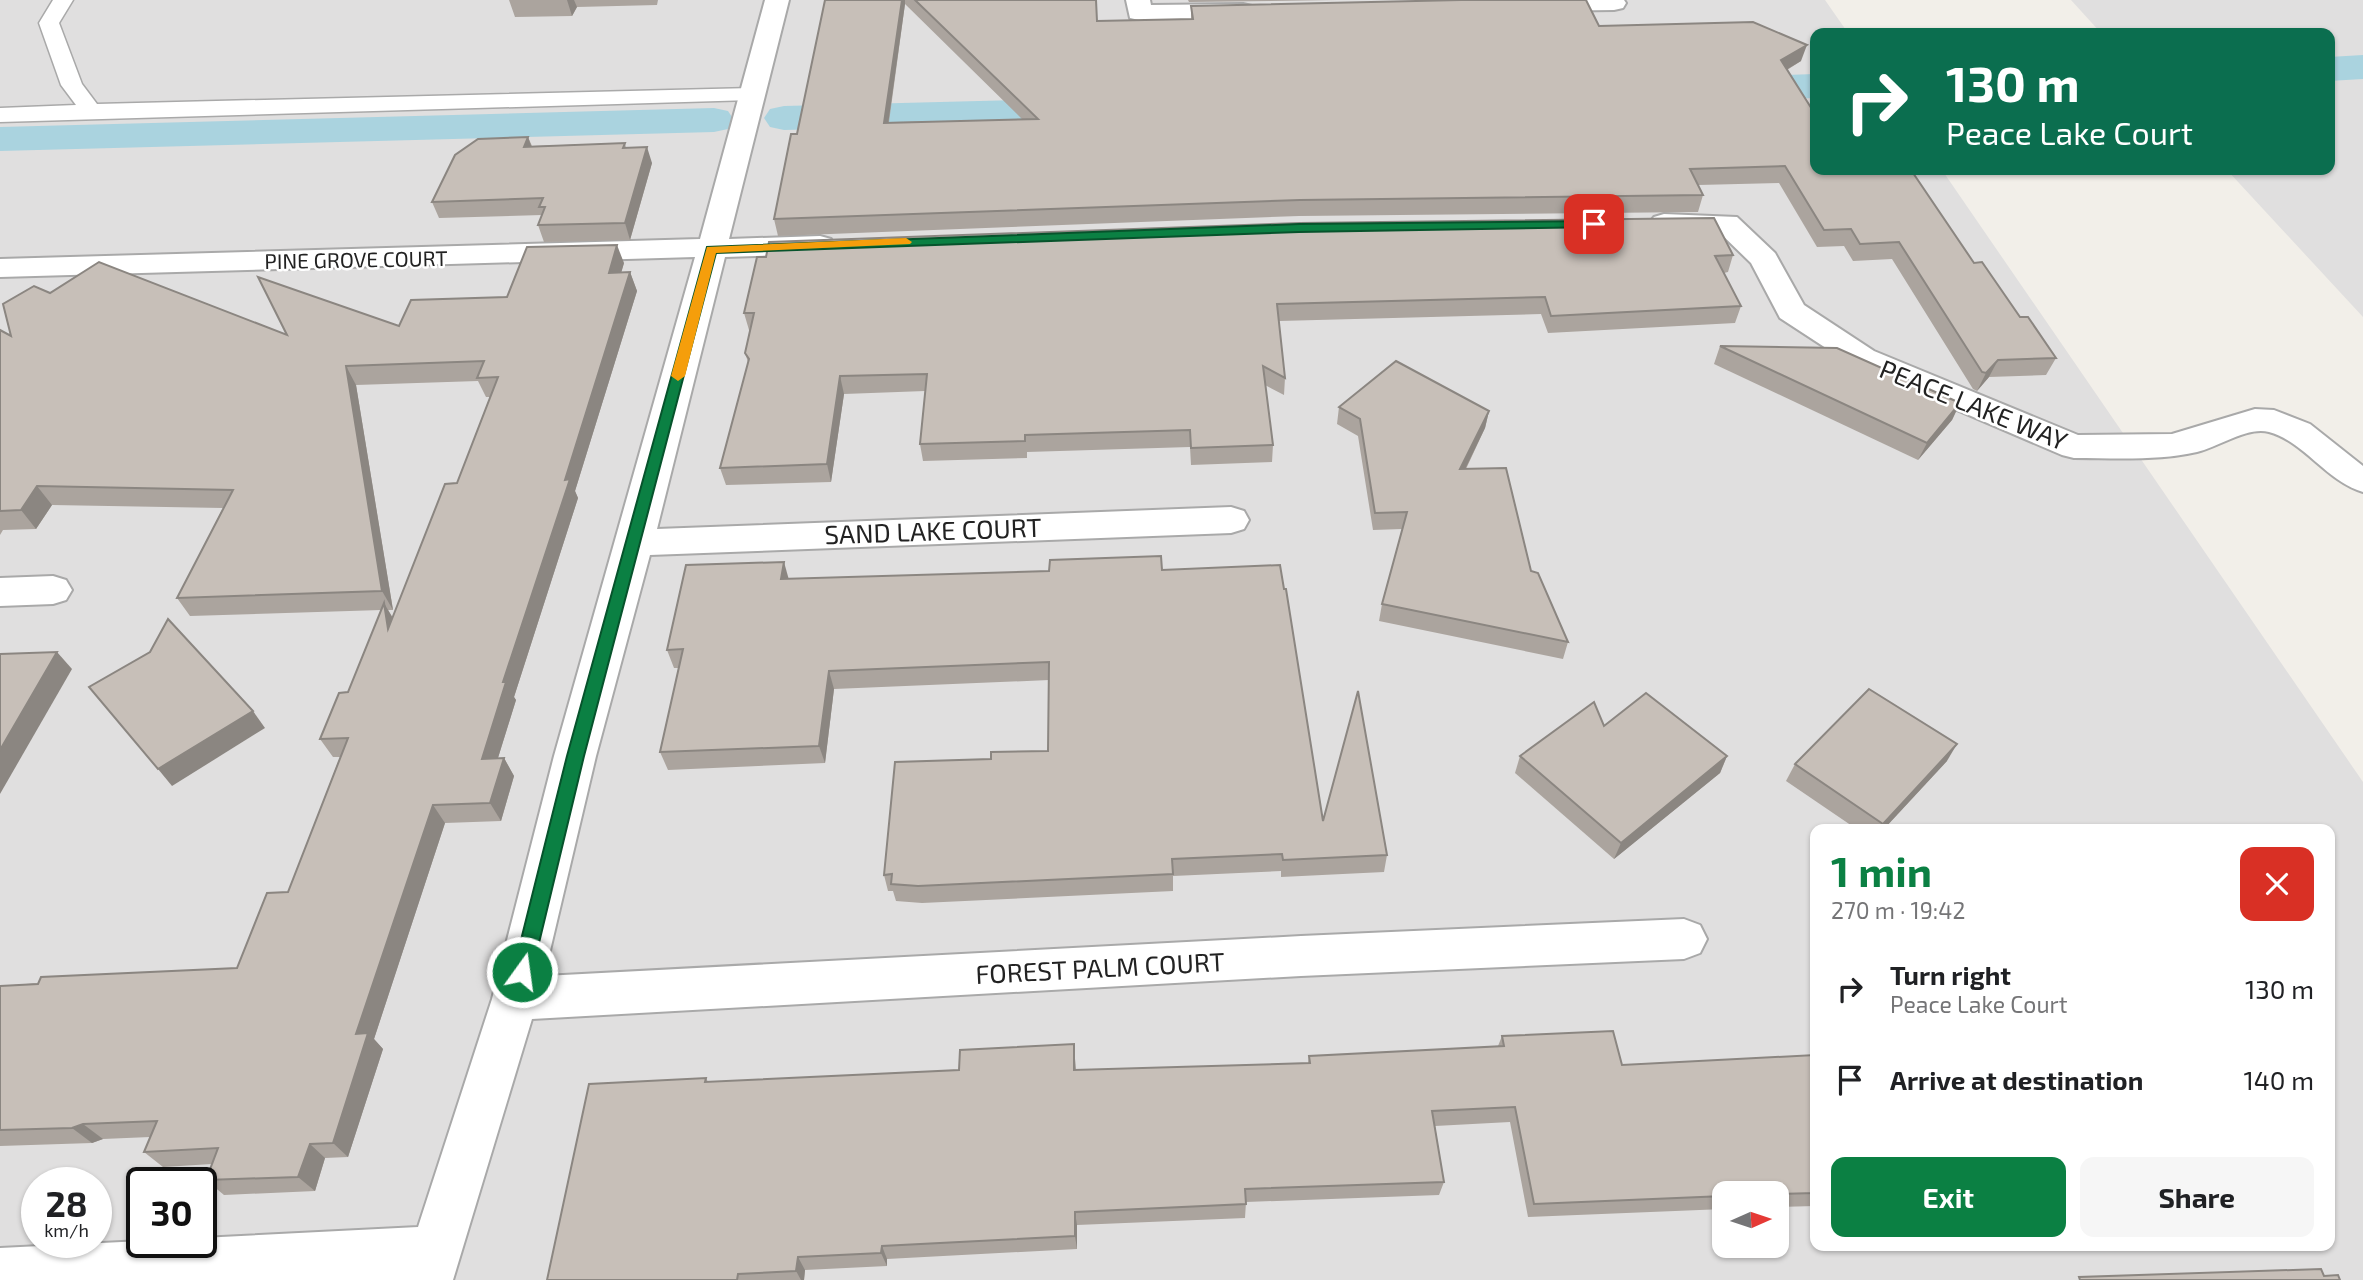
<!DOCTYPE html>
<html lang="en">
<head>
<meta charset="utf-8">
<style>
  :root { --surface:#fff; --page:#f6f6f6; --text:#202124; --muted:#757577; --accent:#0b8043 }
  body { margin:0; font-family:"Exo 2",sans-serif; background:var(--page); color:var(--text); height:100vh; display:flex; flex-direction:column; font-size:26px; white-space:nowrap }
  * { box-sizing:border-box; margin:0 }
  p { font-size:23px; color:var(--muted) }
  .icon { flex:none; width:38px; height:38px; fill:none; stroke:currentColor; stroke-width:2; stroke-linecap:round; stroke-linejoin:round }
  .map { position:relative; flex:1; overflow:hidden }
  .drawer { position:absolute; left:1810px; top:824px; width:525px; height:427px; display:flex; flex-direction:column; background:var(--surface); border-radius:14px; box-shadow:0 2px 5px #0004 }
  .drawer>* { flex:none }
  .top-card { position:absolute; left:1810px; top:28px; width:525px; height:147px; border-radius:14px; box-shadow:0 2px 5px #0004; background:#0b6e4f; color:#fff; overflow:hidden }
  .needle { width:46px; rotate:87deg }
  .tools { position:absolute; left:1712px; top:1181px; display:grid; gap:14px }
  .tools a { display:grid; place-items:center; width:77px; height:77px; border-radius:14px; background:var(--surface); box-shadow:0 2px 5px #0004; font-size:35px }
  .speed { position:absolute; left:21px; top:1167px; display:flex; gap:14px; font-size:35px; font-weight:700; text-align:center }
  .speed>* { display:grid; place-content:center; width:91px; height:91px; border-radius:50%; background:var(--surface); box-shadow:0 2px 5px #0004; line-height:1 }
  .speed small { font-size:18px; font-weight:400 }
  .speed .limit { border:4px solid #111; border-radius:10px; background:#fff; color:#111 }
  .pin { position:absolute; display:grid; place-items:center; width:60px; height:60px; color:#fff; margin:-30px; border-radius:14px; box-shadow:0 4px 10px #0006 }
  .me { position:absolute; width:77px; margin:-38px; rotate:14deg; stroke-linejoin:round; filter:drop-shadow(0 0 5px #0008) }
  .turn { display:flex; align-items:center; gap:24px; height:147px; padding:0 21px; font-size:32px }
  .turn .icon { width:91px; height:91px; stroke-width:2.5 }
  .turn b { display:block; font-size:49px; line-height:60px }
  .round { display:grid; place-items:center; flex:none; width:74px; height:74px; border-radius:14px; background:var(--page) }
  .headline { display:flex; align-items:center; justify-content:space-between; height:119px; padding:0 21px }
  h1 { font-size:42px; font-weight:700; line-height:52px; color:var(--accent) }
  .cta { display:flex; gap:14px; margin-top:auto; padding:14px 21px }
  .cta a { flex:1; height:80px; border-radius:14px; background:var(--accent); color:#fff; font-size:28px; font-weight:700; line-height:80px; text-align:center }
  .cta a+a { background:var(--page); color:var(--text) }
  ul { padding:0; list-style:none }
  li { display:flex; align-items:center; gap:21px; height:91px; padding:0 21px }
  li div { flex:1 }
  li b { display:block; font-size:26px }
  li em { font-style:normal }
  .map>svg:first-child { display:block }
  .residential { fill:#e0dfdf; fill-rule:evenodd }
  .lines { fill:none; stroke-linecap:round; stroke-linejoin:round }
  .canal { fill:#aad3df; fill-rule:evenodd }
  .lane-casing { stroke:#a9a9a9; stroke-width:3 }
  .street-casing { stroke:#a9a9a9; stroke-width:4 }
  .lane { fill:#fff; fill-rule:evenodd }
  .street { fill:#fff; fill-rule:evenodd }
  .wall { fill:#aba49e; fill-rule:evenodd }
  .shaded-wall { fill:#8b8681 }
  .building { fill:#c7bfb8; stroke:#8b8681; stroke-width:2 }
  .route { fill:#0b8043; stroke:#07532c; stroke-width:2 }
  .slow { fill:#f59e0b }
  .labels { text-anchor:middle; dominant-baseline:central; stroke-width:5; stroke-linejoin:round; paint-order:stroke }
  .far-street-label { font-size:21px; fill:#222; stroke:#fff }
  .street-label { font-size:26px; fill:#222; stroke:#fff }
</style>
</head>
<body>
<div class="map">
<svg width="2363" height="1280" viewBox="0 0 2363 1280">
  <rect width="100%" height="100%" fill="#f2efe9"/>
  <!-- residential -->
  <g class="residential">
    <path d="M0,0H1825L1848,33H1815V170H1942L2363,782V1280H0ZM1815,830H2329V1246H1815ZM37,1183H96V1242H37ZM142,1183H201V1242H142ZM1724,1194H1776V1246H1724Z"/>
    <path d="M2071,0H2363V317L2227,170H2329V33H2101Z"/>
  </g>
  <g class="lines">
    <!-- canal -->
    <g class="canal">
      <path d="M2363,55V79L2329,81V57Z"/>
      <path d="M1815,74V98L1718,101L1704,97L1698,89L1704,81L1718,77Z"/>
      <path d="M1096,98L1110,101L1116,110L1110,119L1096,122L784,130L770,127L764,118L770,109L784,106Z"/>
      <path d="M714,108L728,111L734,120L728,129L714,132L0,151V127Z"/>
    </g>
    <!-- lane casing -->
    <g class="lane-casing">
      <path id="lane" d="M53,0H73L59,23L82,84L97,104L752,88L763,94L752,100L0,122V108L76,105L61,85L39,23Z"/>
    </g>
    <!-- street casing -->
    <g class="street-casing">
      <g id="street">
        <path d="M765,0H789L729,239L820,236L831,239L835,245L831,251L820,254L725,257L657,529L1231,507L1244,511L1249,520L1244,529L1231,533L650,555L596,756L544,976L1301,936L1684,919L1700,925L1707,939L1700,953L1684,959L1301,976L532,1019L453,1280H0V1248L142,1241L201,1242V1238L418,1227L492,999L554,756L695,257L0,277V259L700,239Z"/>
        <path d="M1126,0H1150L1151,5L1243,4L1252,6L1255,11L1252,16L1243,18L1139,20L1130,18Z"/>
        <path d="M1528,0H1624L1626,3L1623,8L1614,10L1537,11L1528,9L1525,4Z"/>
        <path d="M1664,214L1737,217L1775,253L1804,305L1874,351L2078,435L2172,434L2255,409L2274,410L2310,424L2363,466V492C2326,481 2305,442 2269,432C2248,426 2218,447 2197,452C2158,461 2114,458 2074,458L2062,455L1852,365L1780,318L1751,263L1719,232L1654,229L1649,223L1654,217Z"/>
        <path d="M53,576L66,580L72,590L66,600L53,604L0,606V578Z"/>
      </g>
    </g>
    <!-- lane -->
    <use href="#lane" class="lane"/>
    <!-- street -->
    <use href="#street" class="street"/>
  </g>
  <!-- wall -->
  <g class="wall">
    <path d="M509,0H658L657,5L577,7L572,16L515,17Z"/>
    <path d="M825,0H1096L1097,21L1191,19V6L1599,26L1801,61L1787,70L1815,170L1974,263L2020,317L2056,358L2046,375L1989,377L1977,391L1973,389L1892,259L1853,261L1844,246L1817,247L1779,183L1698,185L1703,195L1698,212L1299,216L778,236L774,219L797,134ZM905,4L1023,120L889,122Z"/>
    <path d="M1188,0H1337L1189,2Z"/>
    <path d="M528,137L532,146L625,143L626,148L652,163L630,240L544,242L538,225L542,215L439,218L432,202Z"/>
    <path d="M1733,255L1728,272L1724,273L1741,306L1735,323L1548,333L1541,314L1279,321L1285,378L1284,395L1265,385L1273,445L1272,462L1191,465L1190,447L1027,452V458L923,461L920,444L925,391L844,394L831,482L726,485L720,468L748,362L745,353L750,330H749L744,313Z"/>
    <path d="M624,263L621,272H630L637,291L575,491L578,498L514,697L516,700L498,758H504L514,776L501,821L445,823L374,1039L383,1049L348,1157L325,1158L315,1191L224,1195L206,1180L212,1164L163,1167L144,1152L150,1137L103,1139L92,1143L0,1146V986L237,968L288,892L340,757H333L320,739L348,692L381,610L190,616L177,598L223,508L52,505L36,529L3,530L0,535V330L11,336L50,293L287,335L399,326ZM478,381L486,397H490L457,483L393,618L388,610H393L356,385Z"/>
    <path d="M1720,346L1960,403L1952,420L1918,460L1714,364Z"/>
    <path d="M1339,407L1489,411L1485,428L1466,469L1531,571L1568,642L1563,659L1379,621L1382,604L1402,529L1373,530L1358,436L1337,424Z"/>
    <path d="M1162,570L1323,821L1387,855L1384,872L1281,877V871L1173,876V891L922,903L896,901L893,891H888L884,875L991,759L1048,751L1049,680L834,689L825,763L668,770L660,752L679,668H674L667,650L789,579Z"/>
    <path d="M1604,726L1727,756L1720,773L1614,859L1515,773L1520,756Z"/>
    <path d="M1947,761L1883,830H1858L1786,781L1795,764Z"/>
    <path d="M1502,1036L1622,1065L1815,1055V1206L1776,1207V1194H1724V1209L1528,1217L1510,1122L1435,1126L1444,1182L1439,1195L1246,1202L1245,1218L1077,1225V1249L887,1259V1266L805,1270L804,1280H547L706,1078L708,1082L959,1070L1075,1059L1076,1070L1308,1063L1309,1056L1498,1046Z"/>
  </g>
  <!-- shaded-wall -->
  <g class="shaded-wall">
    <path d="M567,0H574L577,7L572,16Z"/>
    <path d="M902,0H905V4L886,139L884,123Z"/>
    <path d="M1807,45L1801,61L1776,76L1781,60Z"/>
    <path d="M528,137L534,154L524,147Z"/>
    <path d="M647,147L652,163L630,240L625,223Z"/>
    <path d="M617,245L624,263L616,291L609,273Z"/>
    <path d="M630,272L637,291L575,491L578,498L514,697L516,700L492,777L482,759L503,682L565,480Z"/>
    <path d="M1998,360L1989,377L1977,391L1986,373Z"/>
    <path d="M346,366L356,385L393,610L382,591Z"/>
    <path d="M840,376L844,394L831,482L827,464Z"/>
    <path d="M1960,403L1952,420L1918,460L1927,443Z"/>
    <path d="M1489,411L1485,428L1457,486L1460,469Z"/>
    <path d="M37,486L52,505L36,529L21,510Z"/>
    <path d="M784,562L789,580L781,579Z"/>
    <path d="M384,603L395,622L388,629Z"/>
    <path d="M57,652L72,669L0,794V750Z"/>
    <path d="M829,671L834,689L825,763L819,746Z"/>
    <path d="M253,711L265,728L172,786L158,769Z"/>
    <path d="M1957,744L1947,761L1883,830H1880L1883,824Z"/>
    <path d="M1727,756L1720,773L1614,859L1621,843Z"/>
    <path d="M504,758L514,776L501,821L490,803Z"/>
    <path d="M433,805L445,823L374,1039L383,1049L348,1157L333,1143L356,1034Z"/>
    <path d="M1074,1044L1075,1059L1076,1085L1074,1070Z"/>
    <path d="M83,1124L103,1139L92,1143L72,1128Z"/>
    <path d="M310,1144L325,1158L315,1191L298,1177Z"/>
    <path d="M1075,1212L1077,1225V1249L1075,1236Z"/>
    <path d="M882,1246L887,1259V1266L881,1253Z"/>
    <path d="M798,1257L805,1270L804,1280H801L796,1271Z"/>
  </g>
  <!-- building -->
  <g class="building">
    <path d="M825,0H902L884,123L1038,119L915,0H1096L1097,21L1193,19L1191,6L1461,0H1586L1599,26L1753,22L1807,45L1781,60L1815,114V170H1911L1974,263L1982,262L2020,317H2028L2056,358L1998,360L1986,373L1982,372L1899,242L1860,244L1851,229L1824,230L1785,166L1690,169L1703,195L1300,200L774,219L791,134H797Z"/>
    <path d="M528,137L524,147L625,143L623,148L647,147L625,223L538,225L545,207H539L543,198L432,202L455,155L478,139Z"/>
    <path d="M1714,218L1733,255L1715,256L1741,306L1551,316L1545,297L1277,304L1285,378L1263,366L1273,445L1191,448L1190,430L1025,435V441L920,444L927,374L840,376L827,464L720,468L749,359L745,353L754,313H744L757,257H766L769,242L1300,223Z"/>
    <path d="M617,245L609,273L630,272L565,480L570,479L503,682H506L482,759L504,758L490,803L433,805L356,1034L368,1033L333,1143L310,1144L298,1177L206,1180L218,1148L144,1152L157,1121L83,1124L72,1128L0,1130V986L38,984L41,977L237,968L267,893L288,892L348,738L320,739L339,693L348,692L384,603L388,629L445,484L457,483L498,377L477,378L484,361L346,366L382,591L177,598L233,490L37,486L21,510L0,511V330L11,336L3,304L34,286L50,293L99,262L287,335L258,277L399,326L411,300L507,297L527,247Z"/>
    <path d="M1720,346L1837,348L1960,403L1927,443Z"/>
    <path d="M1396,361L1489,411L1460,469L1506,468L1531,571L1538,573L1568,642L1382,604L1407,512L1375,513L1360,419L1339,407Z"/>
    <path d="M1161,556L1162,570L1280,565L1284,589H1286L1323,821L1358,691L1387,855L1283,860L1282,854L1172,859L1173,874L918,886L891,884L892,874L884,875L895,762L991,759V752L1048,751L1049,662L829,671L819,746L660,752L683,649L667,650L686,565L784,562L781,579L1049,571L1050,560Z"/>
    <path d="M168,619L253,711L158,769L89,687L150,652Z"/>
    <path d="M57,652L0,750V654Z"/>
    <path d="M1869,689L1957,744L1883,824L1795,764Z"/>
    <path d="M1646,693L1727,756L1621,843L1520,756L1594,702L1604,726Z"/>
    <path d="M1613,1031L1622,1065L1815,1055V1193L1776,1194H1724V1196L1534,1204L1515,1107L1432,1111L1444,1182L1245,1189L1246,1204L1075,1212V1236L882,1246L881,1253L798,1257L796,1271L738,1274L737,1280H547L589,1084L706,1078L705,1082L959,1070L960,1050L1074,1044V1070L1310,1063L1309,1056L1504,1046L1502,1036Z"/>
    <path d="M2321,1269L2324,1276L2338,1275L2340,1280H2080L2079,1277Z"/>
  </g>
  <!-- route -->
  <path class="route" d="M1594,221L1598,222V227L1299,232L716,253L584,756L532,972L529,978L522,981L515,978L513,972L567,756L707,247L1299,224Z"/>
  <!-- slow -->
  <path class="slow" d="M906,238L912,242L910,244L716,253L685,376L678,381L671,376L707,247Z"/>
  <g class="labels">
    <!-- far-street labels -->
    <g class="far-street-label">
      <text transform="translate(356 259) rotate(-1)">PINE GROVE COURT</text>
    </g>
    <!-- street labels -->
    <g class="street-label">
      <text transform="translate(1974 404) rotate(22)">PEACE LAKE WAY</text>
      <text transform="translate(933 530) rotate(-2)">SAND LAKE COURT</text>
      <text transform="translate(1100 967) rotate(-3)">FOREST PALM COURT</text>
    </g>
  </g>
</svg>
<div class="tools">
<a><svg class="needle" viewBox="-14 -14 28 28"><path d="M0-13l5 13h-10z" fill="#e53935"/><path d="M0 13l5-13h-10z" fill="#757577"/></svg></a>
</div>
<div class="speed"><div>28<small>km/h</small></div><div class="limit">30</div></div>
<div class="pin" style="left:1594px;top:224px;background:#d93025"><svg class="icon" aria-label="arrive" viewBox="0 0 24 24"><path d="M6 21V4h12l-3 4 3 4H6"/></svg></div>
<svg class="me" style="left:522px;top:972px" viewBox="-20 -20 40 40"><circle r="17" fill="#0b8043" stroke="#fff" stroke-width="3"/><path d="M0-11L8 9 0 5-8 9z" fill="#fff"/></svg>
<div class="top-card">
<div class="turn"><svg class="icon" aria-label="right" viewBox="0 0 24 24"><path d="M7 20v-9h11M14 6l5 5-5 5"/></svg><div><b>130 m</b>Peace Lake Court</div></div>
</div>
<section class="drawer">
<div class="headline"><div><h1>1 min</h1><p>270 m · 19:42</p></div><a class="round" style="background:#d93025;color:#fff"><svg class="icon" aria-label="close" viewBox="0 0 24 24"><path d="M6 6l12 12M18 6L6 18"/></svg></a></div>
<ul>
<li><svg class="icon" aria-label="right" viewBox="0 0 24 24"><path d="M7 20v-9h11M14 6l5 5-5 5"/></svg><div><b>Turn right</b><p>Peace Lake Court</p></div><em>130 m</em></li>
<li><svg class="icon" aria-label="arrive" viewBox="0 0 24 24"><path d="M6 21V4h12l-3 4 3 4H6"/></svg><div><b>Arrive at destination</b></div><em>140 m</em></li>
</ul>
<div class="cta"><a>Exit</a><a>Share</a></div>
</section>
</div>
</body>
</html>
